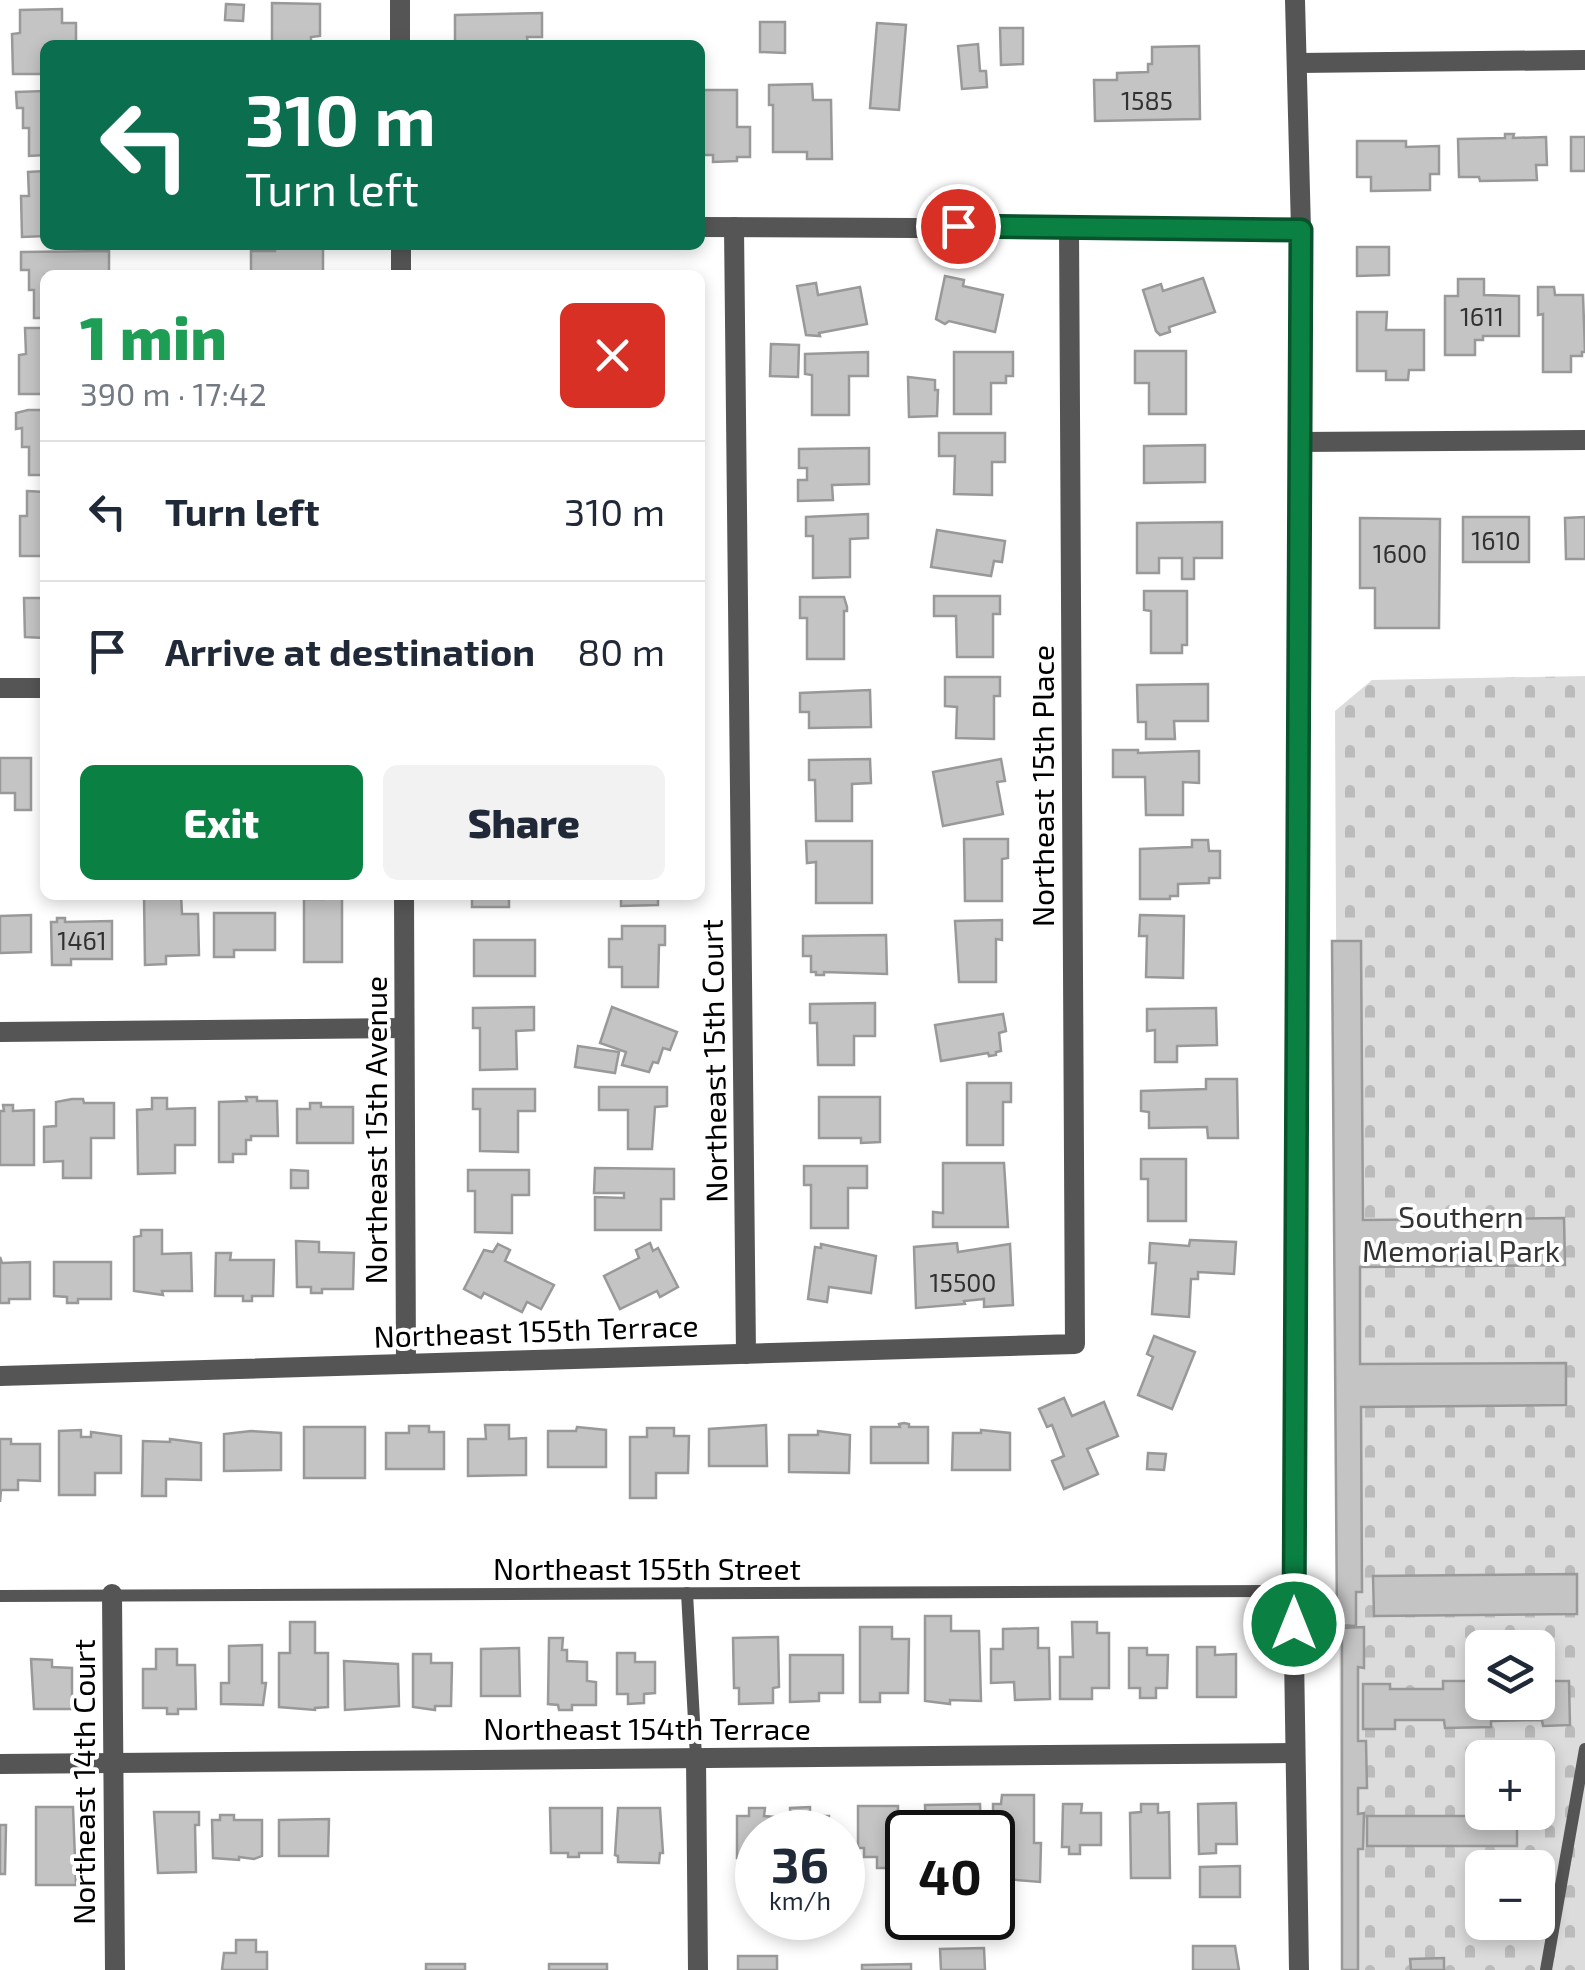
<!DOCTYPE html>
<html lang="en">
<head>
<meta charset="utf-8">
<style>
  :root { --surface:#fff; --page:#f2f2f3; --text:#1f2937; --muted:#747a83; --line:#e0e1e3; --accent:#0b8043 }
  body { margin:0; font-family:"Exo 2",sans-serif; background:var(--page); color:var(--text); height:100vh; display:flex; flex-direction:column; font-size:38px; white-space:nowrap }
  * { box-sizing:border-box; margin:0 }
  p { font-size:32px; color:var(--muted) }
  .icon { flex:none; width:55px; height:55px; fill:none; stroke:currentColor; stroke-width:2; stroke-linecap:round; stroke-linejoin:round }
  .map { position:relative; flex:1; overflow:hidden }
  .panel { position:absolute; left:40px; top:270px; width:665px; height:630px; display:flex; flex-direction:column; background:var(--surface); border-radius:15px; box-shadow:0 5px 15px #0003 }
  .panel>* { flex:none }
  .guide { position:absolute; left:40px; top:40px; width:665px; height:210px; border-radius:15px; box-shadow:0 5px 15px #0003; background:#0b6e4f; color:#fff; overflow:hidden }
  .controls { position:absolute; left:1465px; top:1630px; display:grid; gap:20px }
  .controls a { display:grid; place-items:center; width:90px; height:90px; border-radius:15px; background:var(--surface); box-shadow:0 5px 15px #0003; font-size:50px }
  .speed { position:absolute; left:735px; top:1810px; display:flex; gap:20px; font-size:50px; font-weight:700; text-align:center }
  .speed>* { display:grid; place-content:center; width:130px; height:130px; border-radius:50%; background:var(--surface); box-shadow:0 5px 15px #0003; line-height:1 }
  .speed small { font-size:25px; font-weight:400 }
  .speed .limit { border:5px solid #111; border-radius:15px; background:#fff; color:#111 }
  .pin { position:absolute; display:grid; place-items:center; width:85px; height:85px; color:#fff; margin:-42px; border:5px solid #fff; border-radius:50%; box-shadow:0 2px 10px #0007 }
  .me { position:absolute; width:110px; margin:-55px; rotate:0deg; stroke-linejoin:round; filter:drop-shadow(0 0 8px #0008) }
  .turn { display:flex; align-items:center; gap:35px; height:210px; padding:0 40px; font-size:45px }
  .turn .icon { width:130px; height:130px; stroke-width:2.5 }
  .turn b { display:block; font-size:70px; line-height:85px }
  .round { display:grid; place-items:center; flex:none; width:105px; height:105px; border-radius:15px; background:var(--page) }
  .summary { display:flex; align-items:center; justify-content:space-between; height:170px; padding:0 40px }
  h1 { font-size:60px; font-weight:800; line-height:75px; color:#1e9e55 }
  .cta { display:flex; gap:20px; margin-top:auto; padding:20px 40px }
  .cta a { flex:1; height:115px; border-radius:15px; background:var(--accent); color:#fff; font-size:40px; font-weight:800; line-height:115px; text-align:center }
  .cta a+a { background:var(--page); color:var(--text) }
  ul { padding:0; list-style:none }
  li { display:flex; align-items:center; gap:30px; height:140px; padding:0 40px; border-top:2px solid var(--line) }
  li div { flex:1 }
  li b { display:block; font-size:38px }
  li em { font-style:normal }
  .map>svg:first-child { display:block }
  .cemetery { fill:url(#cemetery-stones); fill-rule:evenodd }
  .building { fill:#c4c4c4; stroke:#999; stroke-width:2.5 }
  .lines { fill:none; stroke-linecap:round; stroke-linejoin:round }
  .service { stroke:#555; stroke-width:12 }
  .minor { stroke:#555; stroke-width:20 }
  .tertiary { stroke:#555; stroke-width:20 }
  .route-casing { stroke:#07532c; stroke-width:25 }
  .route { stroke:#0b8043; stroke-width:18 }
  .labels { text-anchor:middle; dominant-baseline:central; stroke-width:8; stroke-linejoin:round; paint-order:stroke }
  .number-label { font-size:25px; fill:#313131 }
  .street-label { font-size:30px; fill:#000; stroke:#fff }
  .park-label { font-size:30px; fill:#333; stroke:#fff }
</style>
</head>
<body>
<div class="map">
<svg width="1585" height="1970" viewBox="0 0 1585 1970">
  <defs>
    <pattern id="cemetery-stones" width="16" height="16" patternUnits="userSpaceOnUse" patternTransform="scale(2.5)"><rect width="16" height="16" fill="#dcdcdc"/><path d="M2 7V4a2 2 0 0 1 4 0v3zM10 15v-3a2 2 0 0 1 4 0v3z" fill="#bbb"/></pattern>
  </defs>
  <rect width="100%" height="100%" fill="#fff"/>
  <!-- cemetery -->
  <path class="cemetery" d="M1585,676V1970H1341L1335,711L1372,680ZM1482,1648H1538V1702H1482ZM1482,1758H1538V1812H1482ZM1482,1868H1538V1922H1482Z"/>
  <!-- building -->
  <g class="building">
    <path d="M272,3L320,4V36L311,37V45H272Z"/>
    <path d="M226,4L244,5L243,21L225,20Z"/>
    <path d="M62,9V23H76V43L45,45V74H13L12,34L20,33V10Z"/>
    <path d="M542,13V37H527L528,45H455V15Z"/>
    <path d="M760,22H785V53L760,52Z"/>
    <path d="M877,23L906,25L899,110L870,108Z"/>
    <path d="M1000,28H1023V64L1001,65Z"/>
    <path d="M978,44L980,71H986L987,87L962,89L958,46Z"/>
    <path d="M1199,46L1200,119L1095,121L1094,80H1117V73L1148,72V64H1152V47Z"/>
    <path d="M812,84L813,100H831L832,159H807V152H773V105H769V85Z"/>
    <path d="M700,90H737V127H750V157H737V161L713,162V155H701L700,160Z"/>
    <path d="M45,91V155L29,156V128H23V108H17L16,92Z"/>
    <path d="M1505,134H1514L1513,138L1546,137L1547,165H1536L1537,180L1480,181L1479,177H1459L1458,139L1505,138Z"/>
    <rect x="1571" y="137" width="14" height="34"/>
    <path d="M1357,141H1406V147L1439,146V174H1430V190L1371,191V177H1357Z"/>
    <path d="M45,171V236L22,237L21,196H29L28,172Z"/>
    <path d="M275,245H323V275H251V251H275Z"/>
    <path d="M1357,247H1389V275L1357,276Z"/>
    <path d="M109,251V275H45V318H34V290H29V270H21V252Z"/>
    <path d="M945,276L964,280L963,286L1003,295L995,332L949,321L945,324L936,319Z"/>
    <path d="M1203,278L1215,312L1169,327L1170,332L1160,335L1156,331L1143,290L1161,284L1163,291Z"/>
    <path d="M1458,279H1484V295L1519,296V336H1483V340H1475V355H1445V296H1458Z"/>
    <path d="M816,283L818,295L860,287L867,324L819,333L820,336L806,335L797,286Z"/>
    <path d="M1538,287H1554L1555,295H1583L1585,352H1582V356H1571V372H1543V314L1538,315Z"/>
    <path d="M1357,312H1387L1386,330H1424V370H1409L1408,380H1386V371H1357Z"/>
    <path d="M25,328H45V394H19V355L26,354Z"/>
    <path d="M771,344L799,345L798,377L770,376Z"/>
    <path d="M1135,351H1186V414H1149V383H1135Z"/>
    <path d="M868,352V376H849V415H812V375L805,374V354Z"/>
    <path d="M954,352H1013V376H1006V383H991V414H954Z"/>
    <path d="M908,377L935,380V390H938L937,416L909,417Z"/>
    <path d="M28,410H45V475H29V447H22V428L16,429V413Z"/>
    <path d="M939,433H1005V462H992V495L954,494L955,456H939Z"/>
    <path d="M1205,445V482L1144,483V446Z"/>
    <path d="M869,448V484L832,485L833,500L798,501V480H807V468H799V449Z"/>
    <path d="M27,491L45,492V556H20V516H27Z"/>
    <path d="M868,514V538L850,539V577L813,578V536H806V517Z"/>
    <rect x="1463" y="517" width="66" height="45"/>
    <path d="M1585,517V559H1566L1565,518Z"/>
    <path d="M1360,518L1440,519L1439,628H1375V588H1360Z"/>
    <path d="M1222,522V558H1194V579H1182V558H1159V573H1137V523Z"/>
    <path d="M937,530L1005,541L1002,562L994,561L991,576L931,567Z"/>
    <path d="M1144,591H1187V645H1182V653H1151V611L1144,610Z"/>
    <path d="M934,596H1000V614H993V657H957L956,616H934Z"/>
    <path d="M800,597H844L847,607V611H844V659H807V618H800Z"/>
    <path d="M24,598H45V638L25,637Z"/>
    <path d="M945,677H1000V696H994V739L956,738L957,707L945,706Z"/>
    <path d="M1208,684V721H1174L1175,739H1146V722H1138L1137,685Z"/>
    <path d="M870,690L871,727L809,728V712H800V693Z"/>
    <path d="M1113,750H1138V753L1199,751V783L1183,782V815H1146L1145,777H1113Z"/>
    <path d="M0,758H31V810H15V793H0Z"/>
    <path d="M870,759L871,783L852,784V821H816L815,780H809V760Z"/>
    <path d="M1001,759L1005,781L997,782L1003,814L943,826L933,772Z"/>
    <path d="M964,839H1008V858L1002,859V901H965Z"/>
    <path d="M1192,840H1208L1209,851H1220V878H1209V883L1178,884V896H1170V899H1140V849L1192,847Z"/>
    <path d="M806,841H872V903H816V862L807,863Z"/>
    <path d="M144,895H181L182,914H198L199,955L166,956V964L145,965Z"/>
    <path d="M324,895H342V962H304V899H324Z"/>
    <rect x="472" y="895" width="37" height="12"/>
    <path d="M621,895H658V905L621,906Z"/>
    <path d="M214,913H275V950H234V957H214Z"/>
    <path d="M31,915V952L0,953V916Z"/>
    <path d="M1140,915L1184,916L1183,978L1146,977L1147,936H1139Z"/>
    <path d="M57,918H65V922L112,921V959H71V965H52L51,922H57Z"/>
    <path d="M1002,920V940L996,939V982H959L955,921Z"/>
    <path d="M622,926H665V945H659L658,987H622V967H609V939H622Z"/>
    <path d="M886,935L887,974L824,972V975H816V972H811V956H803V936Z"/>
    <rect x="474" y="940" width="61" height="36"/>
    <path d="M1332,941H1361L1363,1220L1564,1218L1565,1265L1360,1267V1364L1566,1363V1405L1361,1407L1362,1592H1356V1626L1337,1625Z"/>
    <path d="M875,1003V1036H854V1065H818L817,1023H810V1004Z"/>
    <path d="M534,1007V1030L516,1031L517,1069L480,1070V1028H473V1008Z"/>
    <path d="M612,1007L677,1032L670,1050L663,1048L658,1063L653,1062L649,1072L622,1065L626,1052L600,1043Z"/>
    <path d="M1216,1008L1217,1045L1177,1046V1062H1155V1030L1147,1031V1009Z"/>
    <path d="M1003,1014L1006,1031L999,1033L1001,1051L996,1052V1055L989,1056L988,1053L941,1061L935,1025Z"/>
    <path d="M578,1046L619,1052L615,1073L575,1067Z"/>
    <path d="M1206,1079H1237L1238,1138H1208L1207,1127L1149,1128V1112L1141,1111V1091L1206,1089Z"/>
    <path d="M967,1083H1011V1102H1003V1145H967Z"/>
    <path d="M599,1087H667V1106L655,1107L652,1149H628V1110H599Z"/>
    <path d="M473,1089H535V1111H518V1152L480,1151V1109H473Z"/>
    <path d="M246,1097H257V1101H277L278,1136H251V1140H246V1154H233V1162H219V1102L247,1101Z"/>
    <path d="M819,1097H880V1142L861,1143V1138H819Z"/>
    <path d="M152,1098H167V1109L195,1108V1145H175V1173L138,1174L137,1110L152,1109Z"/>
    <path d="M72,1099H83L84,1103H114V1138H91V1178H63V1161L44,1162V1127L56,1126V1102Z"/>
    <path d="M310,1103H321V1107H353V1143H297V1109H310Z"/>
    <path d="M3,1105H13V1111L34,1110V1165H0V1111H4Z"/>
    <path d="M1141,1159H1186V1221H1148V1179H1141Z"/>
    <path d="M943,1163H1004L1008,1227H933V1212L943,1213Z"/>
    <path d="M804,1166H867V1188H848V1228H811V1185H804Z"/>
    <path d="M595,1168L674,1169V1199H661V1230H595V1197L624,1198V1193H594Z"/>
    <path d="M291,1170L308,1171V1188H291Z"/>
    <path d="M468,1170H529V1195H512V1233L475,1232V1191H468Z"/>
    <path d="M141,1230H162V1254L191,1253L192,1291H162L163,1295L134,1291V1237L141,1236Z"/>
    <path d="M1190,1240L1236,1242L1234,1274L1198,1272V1279H1191L1189,1317L1152,1314L1156,1263H1149L1150,1243L1189,1246Z"/>
    <path d="M296,1241L319,1242V1252L354,1253L353,1289H322V1293H311V1287H297Z"/>
    <path d="M650,1243L653,1251L658,1248L678,1287L660,1297L657,1291L620,1309L604,1276L639,1258L636,1250Z"/>
    <path d="M957,1243L958,1252L1010,1244L1013,1305L984,1307V1299L964,1301L965,1304L916,1308L914,1247Z"/>
    <path d="M498,1244L510,1250L505,1261L554,1285L541,1309L527,1302L522,1312L484,1293L481,1298L464,1289L484,1250L493,1252Z"/>
    <path d="M821,1244L876,1256L871,1293L829,1287L827,1302L808,1299L815,1247L821,1248Z"/>
    <path d="M216,1253H231L230,1260H274L273,1296H252V1301H243V1296H215Z"/>
    <path d="M0,1257L2,1263L30,1262V1299H9V1303H0Z"/>
    <path d="M54,1262H111V1299H78V1303H67V1297L54,1296Z"/>
    <path d="M1154,1336L1195,1352L1172,1409L1138,1395L1153,1357L1147,1354Z"/>
    <path d="M1064,1398L1072,1416L1104,1402L1118,1436L1087,1449L1098,1474L1064,1489L1052,1461L1064,1456L1052,1425L1047,1427L1039,1409Z"/>
    <path d="M904,1423L909,1424V1427H928V1463H871V1427H900L899,1424Z"/>
    <path d="M485,1425H509V1439L526,1438V1475L468,1476V1439H486Z"/>
    <path d="M766,1425L767,1466H709V1429Z"/>
    <path d="M409,1426H429V1432H444V1469H386V1433H409Z"/>
    <rect x="304" y="1427" width="61" height="51"/>
    <path d="M577,1427L606,1430V1467H548V1431H576Z"/>
    <path d="M647,1428H674V1436H689L688,1473H656V1498H630V1437H647Z"/>
    <path d="M81,1430V1437H91V1432L121,1436V1473H95V1495H59V1431Z"/>
    <path d="M981,1430L1010,1433V1470H952L953,1433H981Z"/>
    <path d="M251,1431L281,1433V1470L224,1471V1434Z"/>
    <path d="M818,1431L850,1435L849,1473L789,1472V1435H818Z"/>
    <path d="M0,1439H11V1444H40V1481L18,1480V1490H1L0,1502Z"/>
    <path d="M170,1439L201,1443V1480L166,1479V1496H142L143,1441L170,1442Z"/>
    <path d="M1148,1453L1166,1454L1164,1470L1147,1469Z"/>
    <path d="M1577,1574V1614L1374,1616L1373,1576Z"/>
    <path d="M925,1616H951V1631H979L981,1701L950,1700V1704L925,1701Z"/>
    <path d="M290,1622H315V1653H328V1707L315,1708V1710L279,1707V1653H290Z"/>
    <path d="M1072,1622H1097V1633H1109V1688H1092V1699H1060V1657H1073Z"/>
    <path d="M860,1627H892V1639H909L908,1693H880V1702H860Z"/>
    <path d="M1364,1627V1668L1358,1667V1741H1366L1367,1788H1358V1814L1364,1813L1363,1849H1358V1970H1342V1628Z"/>
    <path d="M1038,1628V1648H1049L1050,1699L1015,1700L1014,1682L991,1683V1649H1003V1629Z"/>
    <path d="M778,1637L779,1687L773,1688V1703L739,1704V1688H734L733,1638Z"/>
    <path d="M549,1638H563L562,1650H567V1661L587,1662V1681L596,1682V1705H572V1710H559L558,1705L548,1704Z"/>
    <path d="M262,1645V1683H266L263,1705L221,1704V1683H229V1646Z"/>
    <path d="M1197,1647H1215V1655L1236,1654V1697H1197Z"/>
    <path d="M519,1648L520,1696H481V1649Z"/>
    <path d="M1129,1648H1147V1655H1168L1167,1688H1156V1698H1140V1688H1129Z"/>
    <path d="M156,1649H177V1665H195L196,1709H178V1714H167V1708H143V1669H156Z"/>
    <path d="M617,1653H635V1662H655V1693L644,1694V1703L628,1704V1694H617Z"/>
    <path d="M413,1654H431V1663H452L451,1706H435V1710L413,1707Z"/>
    <path d="M790,1655H843V1693H819V1701L790,1702Z"/>
    <path d="M31,1659L52,1660V1667L72,1668V1709H34Z"/>
    <path d="M344,1661L398,1664L399,1706L345,1710Z"/>
    <path d="M1443,1681H1482V1702H1538V1687H1541V1681H1569L1570,1725L1543,1726L1542,1720L1491,1721V1727L1445,1728L1444,1720H1395V1729H1363V1684H1390V1689H1443Z"/>
    <path d="M1002,1795H1034V1843H1041L1040,1882L994,1878L993,1804H1001Z"/>
    <path d="M1236,1803L1237,1844H1216V1853L1199,1854L1198,1804Z"/>
    <path d="M980,1804L981,1832H926L925,1805Z"/>
    <path d="M1063,1804H1082L1081,1813H1101V1845H1080V1854H1069V1847H1062Z"/>
    <path d="M1141,1804H1158V1813L1169,1812L1170,1878H1131L1130,1813L1141,1812Z"/>
    <path d="M858,1806H898V1817H911L908,1844H897V1868H877V1857H864V1848H858Z"/>
    <path d="M36,1807H73L76,1885H36Z"/>
    <path d="M810,1807V1816H829V1832H791L790,1808Z"/>
    <path d="M550,1808H602V1853H579V1857H568V1853H551Z"/>
    <path d="M618,1808H660L663,1853H660L659,1863L618,1862V1856L615,1855Z"/>
    <path d="M749,1808H765L764,1816L775,1817V1832H758V1866H754V1857L737,1858V1816H749Z"/>
    <path d="M154,1812H199V1825H195L196,1872L158,1873Z"/>
    <path d="M220,1815H234V1820H262V1856L254,1859L239,1857V1860L213,1858L212,1820H220Z"/>
    <rect x="1367" y="1816" width="150" height="30"/>
    <path d="M329,1819L328,1856H279V1820Z"/>
    <path d="M0,1825H6L5,1874H0Z"/>
    <path d="M1240,1866V1897H1200V1867Z"/>
    <path d="M236,1940H256V1952H267V1970H222L224,1953H236Z"/>
    <path d="M1193,1946H1235L1239,1970H1193Z"/>
    <path d="M984,1948L985,1970H941L940,1949Z"/>
    <rect x="738" y="1956" width="39" height="14"/>
    <path d="M1444,1958V1970H1411L1410,1959Z"/>
    <rect x="426" y="1964" width="39" height="6"/>
    <rect x="549" y="1964" width="58" height="6"/>
    <path d="M911,1964V1970H862V1965Z"/>
  </g>
  <g class="lines">
    <!-- service -->
    <g class="service">
      <path d="M687,1593L696,1757"/>
      <path d="M0,1596L1293,1591"/>
      <path d="M1546,1970L1585,1749"/>
    </g>
    <!-- minor -->
    <g class="minor">
      <path d="M400,0V45"/>
      <path d="M1298,63L1585,60"/>
      <path d="M700,227L1301,230"/>
      <path d="M734,227L746,1354"/>
      <path d="M401,245V275"/>
      <path d="M1298,442L1585,440"/>
      <path d="M0,688H45"/>
      <path d="M404,895L406,1364"/>
      <path d="M0,1032L404,1028"/>
      <path d="M0,1376L1075,1344L1069,227"/>
      <path d="M112,1594L115,1970"/>
      <path d="M696,1757L698,1970"/>
      <path d="M0,1764L1295,1753"/>
    </g>
    <!-- tertiary -->
    <path class="tertiary" d="M1295,0L1301,230L1293,1591L1299,1970"/>
  </g>
  <g class="lines">
    <!-- route casing -->
    <g class="route-casing">
      <path id="route" d="M958,226L1301,230L1294,1624"/>
    </g>
    <!-- route -->
    <use href="#route" class="route"/>
  </g>
  <g class="labels">
    <!-- number labels -->
    <g class="number-label">
      <text x="1147" y="100">1585</text>
      <text x="1482" y="316">1611</text>
      <text x="1496" y="540">1610</text>
      <text x="1400" y="553">1600</text>
      <text x="82" y="940">1461</text>
      <text x="963" y="1282">15500</text>
    </g>
    <!-- street labels -->
    <g class="street-label">
      <text transform="translate(1042 786) rotate(-90)">Northeast 15th Place</text>
      <text transform="translate(713 1061) rotate(-91)">Northeast 15th Court</text>
      <text transform="translate(375 1130) rotate(-90)">Northeast 15th Avenue</text>
      <text transform="translate(536 1330) rotate(-2)">Northeast 155th Terrace</text>
      <text x="647" y="1568">Northeast 155th Street</text>
      <text x="647" y="1728">Northeast 154th Terrace</text>
      <text transform="translate(83 1782) rotate(-90)">Northeast 14th Court</text>
    </g>
    <!-- park labels -->
    <g class="park-label">
      <text x="1461" y="1216">Southern<tspan x="1461" dy="34">Memorial Park</tspan></text>
    </g>
  </g>
</svg>
<div class="controls">
<a><svg class="icon" aria-label="layers" viewBox="0 0 24 24"><path d="M12 4l9 5-9 5-9-5zM3 14l9 5 9-5"/></svg></a>
<a>+</a>
<a>−</a>
</div>
<div class="speed"><div>36<small>km/h</small></div><div class="limit">40</div></div>
<div class="pin" style="left:958px;top:226px;background:#d93025"><svg class="icon" aria-label="arrive" viewBox="0 0 24 24"><path d="M6 21V4h12l-3 4 3 4H6"/></svg></div>
<svg class="me" style="left:1294px;top:1624px" viewBox="-20 -20 40 40"><circle r="17" fill="#0b8043" stroke="#fff" stroke-width="3"/><path d="M0-11L8 9 0 5-8 9z" fill="#fff"/></svg>
<div class="guide">
<div class="turn"><svg class="icon" aria-label="left" viewBox="0 0 24 24"><path d="M17 20v-9H6M10 6l-5 5 5 5"/></svg><div><b>310 m</b>Turn left</div></div>
</div>
<section class="panel">
<div class="summary"><div><h1>1 min</h1><p>390 m · 17:42</p></div><a class="round" style="background:#d93025;color:#fff"><svg class="icon" aria-label="close" viewBox="0 0 24 24"><path d="M6 6l12 12M18 6L6 18"/></svg></a></div>
<ul>
<li><svg class="icon" aria-label="left" viewBox="0 0 24 24"><path d="M17 20v-9H6M10 6l-5 5 5 5"/></svg><div><b>Turn left</b></div><em>310 m</em></li>
<li><svg class="icon" aria-label="arrive" viewBox="0 0 24 24"><path d="M6 21V4h12l-3 4 3 4H6"/></svg><div><b>Arrive at destination</b></div><em>80 m</em></li>
</ul>
<div class="cta"><a>Exit</a><a>Share</a></div>
</section>
</div>
</body>
</html>
